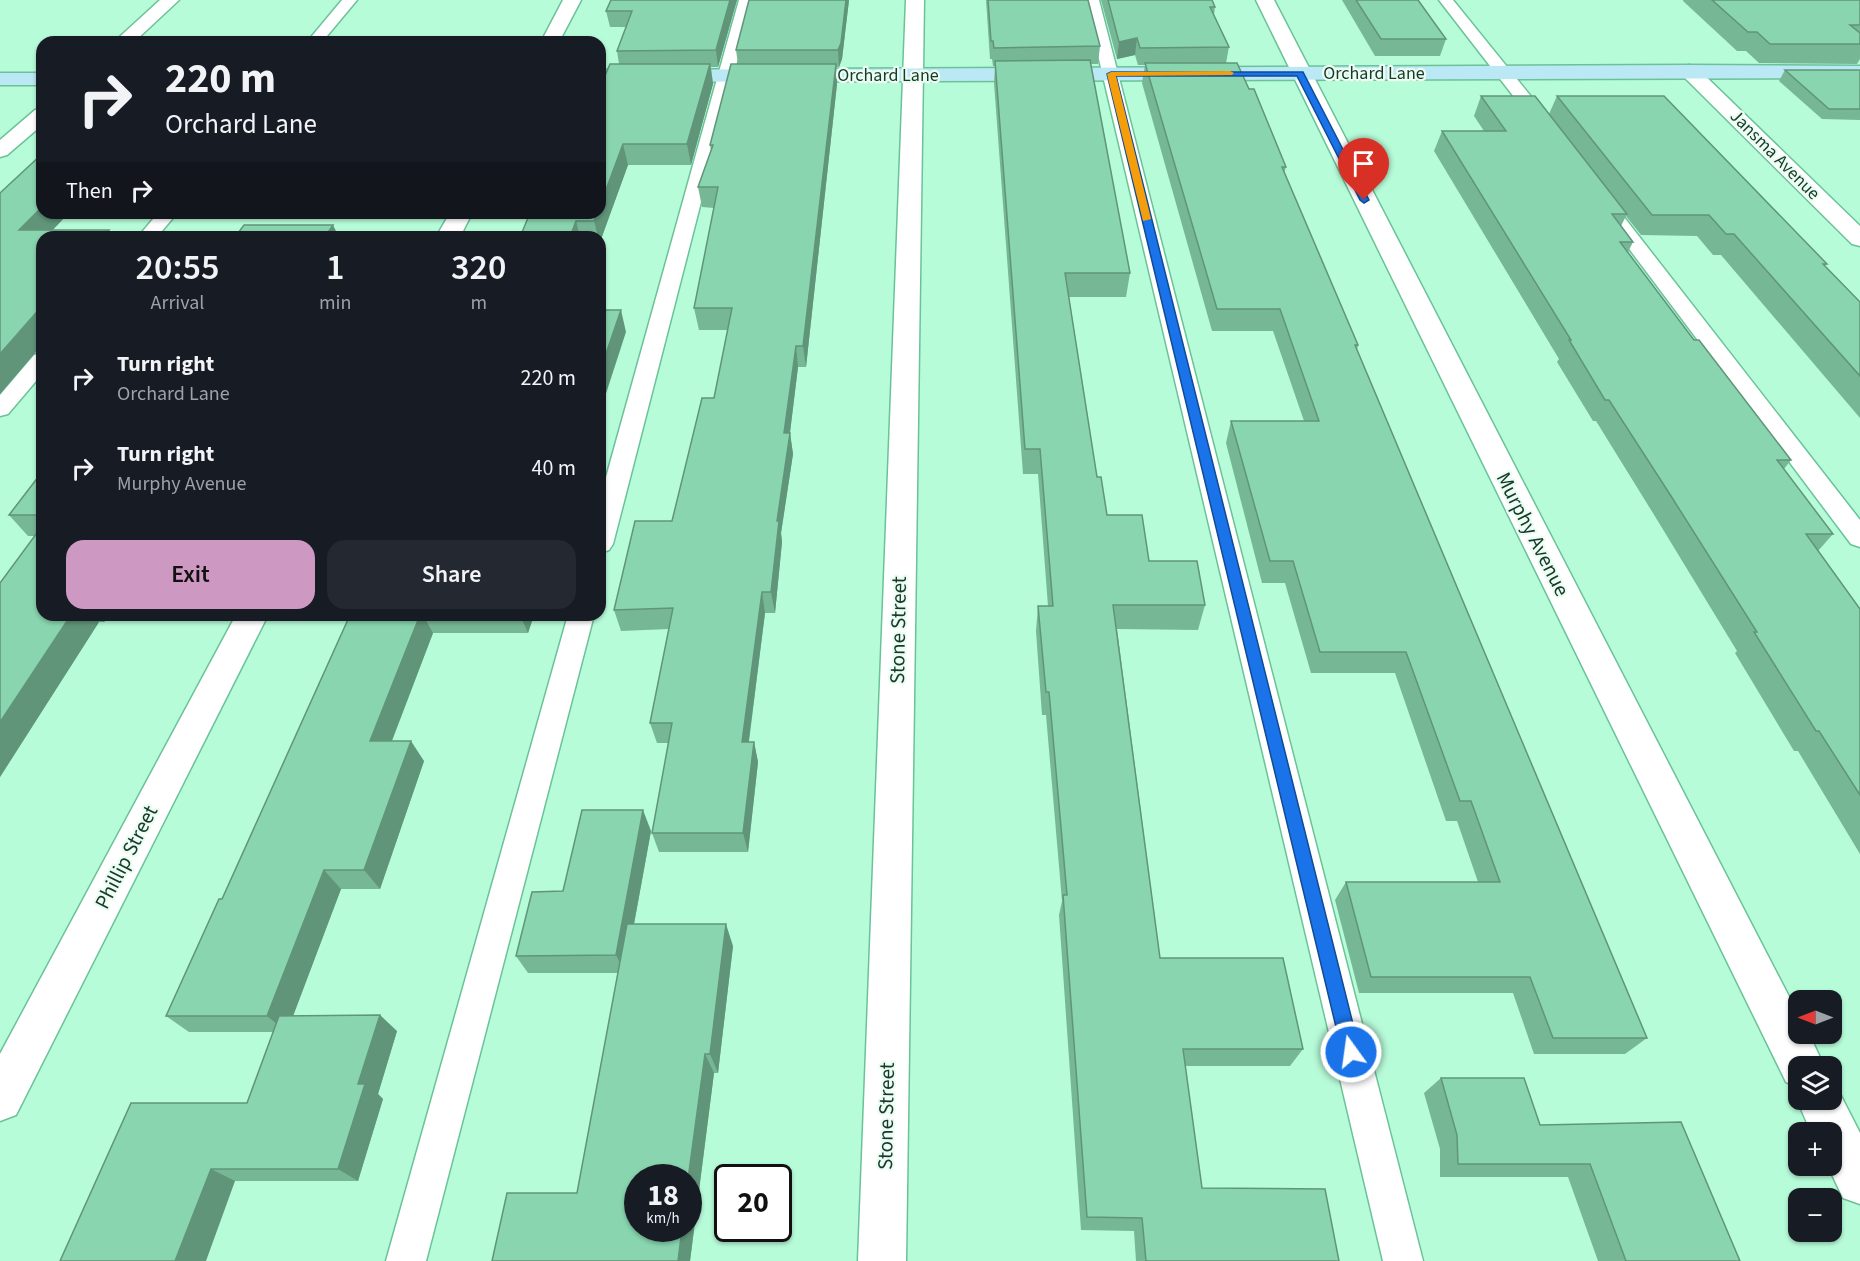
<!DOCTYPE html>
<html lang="en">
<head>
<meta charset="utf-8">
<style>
  :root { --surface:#171b24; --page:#242831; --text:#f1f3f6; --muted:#9ea1a6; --accent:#cd98c1 }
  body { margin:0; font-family:"Source Sans 3",sans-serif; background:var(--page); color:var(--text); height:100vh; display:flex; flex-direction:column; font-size:22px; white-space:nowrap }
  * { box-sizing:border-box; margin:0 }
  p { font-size:20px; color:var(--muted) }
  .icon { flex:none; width:33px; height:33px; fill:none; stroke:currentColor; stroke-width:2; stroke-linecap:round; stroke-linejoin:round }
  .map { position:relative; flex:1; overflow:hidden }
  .details { position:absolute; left:36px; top:231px; width:570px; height:390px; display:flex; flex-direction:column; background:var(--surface); border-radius:18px; box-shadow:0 2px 4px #0004 }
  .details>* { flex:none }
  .banner { position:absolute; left:36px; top:36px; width:570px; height:183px; border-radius:18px; box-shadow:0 2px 4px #0004; background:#171b24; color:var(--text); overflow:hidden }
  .needle { width:39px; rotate:270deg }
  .controls { position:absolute; left:1788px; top:990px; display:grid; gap:12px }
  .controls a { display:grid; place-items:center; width:54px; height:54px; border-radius:12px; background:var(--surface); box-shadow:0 2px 4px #0004; font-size:30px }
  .speed { position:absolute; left:624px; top:1164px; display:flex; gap:12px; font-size:30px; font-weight:700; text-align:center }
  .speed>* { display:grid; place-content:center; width:78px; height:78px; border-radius:50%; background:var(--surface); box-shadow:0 2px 4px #0004; line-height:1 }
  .speed small { font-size:15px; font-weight:400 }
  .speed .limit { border:3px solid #111; border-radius:9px; background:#fff; color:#111 }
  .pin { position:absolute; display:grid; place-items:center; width:51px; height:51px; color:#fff; margin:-62px -26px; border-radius:50% 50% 50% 0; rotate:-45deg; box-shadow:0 0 6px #0007 }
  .pin .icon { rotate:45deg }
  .me { position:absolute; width:66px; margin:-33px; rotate:346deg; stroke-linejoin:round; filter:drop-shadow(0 0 4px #0008) }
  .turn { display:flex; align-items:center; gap:21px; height:126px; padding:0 30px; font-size:27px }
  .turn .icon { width:78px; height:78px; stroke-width:2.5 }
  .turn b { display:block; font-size:42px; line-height:51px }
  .then { display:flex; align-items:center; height:57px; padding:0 30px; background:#0003; gap:12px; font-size:22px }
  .eta { display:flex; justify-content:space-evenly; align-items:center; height:102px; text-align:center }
  .eta b { font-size:36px; font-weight:600; line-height:42px }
  .action { display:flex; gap:12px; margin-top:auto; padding:12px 30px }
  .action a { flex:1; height:69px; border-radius:18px; background:var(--accent); color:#111; font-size:24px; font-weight:600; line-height:69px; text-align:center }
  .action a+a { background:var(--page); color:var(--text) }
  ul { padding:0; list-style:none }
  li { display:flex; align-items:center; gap:18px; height:90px; padding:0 30px }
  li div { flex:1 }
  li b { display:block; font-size:22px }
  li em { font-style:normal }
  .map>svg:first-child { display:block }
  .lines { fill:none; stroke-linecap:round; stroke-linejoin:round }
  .lane-casing { stroke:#6bc298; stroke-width:3 }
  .street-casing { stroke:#6bc298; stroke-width:3 }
  .secondary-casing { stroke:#6bc298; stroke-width:3 }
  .lane { fill:#fff; fill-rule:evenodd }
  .street { fill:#fff; fill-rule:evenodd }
  .secondary { fill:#bae8f4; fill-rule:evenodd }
  .wall { fill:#76b796 }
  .shaded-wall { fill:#60957a }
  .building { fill:#89d5af; stroke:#60957a; stroke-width:1.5 }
  .route { fill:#1a73e8; stroke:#114b97; stroke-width:1.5 }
  .slow { fill:#f59e0b }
  .labels { text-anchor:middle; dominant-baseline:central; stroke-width:4.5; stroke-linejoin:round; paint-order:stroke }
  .far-street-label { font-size:18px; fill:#153a29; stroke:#ecfcf3 }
  .street-label { font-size:21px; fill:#153a29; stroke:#ecfcf3 }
</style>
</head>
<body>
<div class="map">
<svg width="1860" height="1261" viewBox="0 0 1860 1261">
  <rect width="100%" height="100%" fill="#b7fcd9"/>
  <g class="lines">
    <!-- lane casing -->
    <g class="lane-casing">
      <g id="lane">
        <path d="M342,0H357L322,42H307Z"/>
        <path d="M739,0H753L613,544L609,550L600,553V499Z"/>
        <path d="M1085,0H1099L1423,1261H1383Z"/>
        <path d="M1439,0H1453L1550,120L1552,124L1550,128H1538Z"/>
        <path d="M1600,193L1606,194L1860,520V547L1851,544L1594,202L1591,198L1594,194Z"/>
        <path d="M158,213H177L157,237H138Z"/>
        <path d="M42,353V374L8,414L0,416V395L34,355Z"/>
        <path d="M568,615H594L426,1261H386Z"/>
      </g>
    </g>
    <!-- street casing -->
    <g class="street-casing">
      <g id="street">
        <path d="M160,0H179L134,42H114Z"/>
        <path d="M563,0H581L559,42H541Z"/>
        <path d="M906,0H924L906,1261H858Z"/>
        <path d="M1256,0H1274L1798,1014V1034H1809L1824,1066H1798V1087L1786,1082Z"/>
        <path d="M1689,65L1696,67L1860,226V246L1852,244L1682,75L1680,71L1682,67Z"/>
        <path d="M42,108V125L7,155L0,157V140L35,110Z"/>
        <path d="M450,213H472L460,237H436Z"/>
        <path d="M236,615H268L16,1115L0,1121V1054Z"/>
        <path d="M1832,1083L1835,1084L1860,1133V1204L1843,1198L1828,1166H1832V1132H1811L1797,1100L1798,1095V1100H1832Z"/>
      </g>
    </g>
    <!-- secondary casing -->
    <g class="secondary-casing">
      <g id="secondary">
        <path d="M1689,65L1860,66V78L600,82V70Z"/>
        <rect x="0" y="73" width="42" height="12"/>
      </g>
    </g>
    <!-- lane -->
    <use href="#lane" class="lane"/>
    <!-- street -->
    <use href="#street" class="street"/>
    <!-- secondary -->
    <use href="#secondary" class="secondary"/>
  </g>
  <!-- wall -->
  <g class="wall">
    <path d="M611,0H737L718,67H711L713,84L691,165H628L600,242V237H520L601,87L619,64L617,51L626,27H610L606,11Z"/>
    <path d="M849,0L842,59L839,67H836L837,84L806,367H798L790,433L793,454L781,533L782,542L775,613H765L749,742H754L758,762L748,852H659L652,833L669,743H657L650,723L669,629L621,631L614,610L672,521L714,398L728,330H699L694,308L714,208L702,207L698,187L711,151L710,145L738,64L736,50Z"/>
    <path d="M986,0H1088L1100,46L1098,64H1091L1130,273L1126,297H1069L1097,477L1107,515L1149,561L1205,605L1198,630L1117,629L1160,958L1303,1049L1290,1066H1185L1202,1188L1339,1261H1136L1134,1231L1081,1230L1059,915L1062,901L1046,715H1042L1036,631L1038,606H1048L1038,474H1023L994,83L995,66H993L992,59H990Z"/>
    <path d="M1101,0H1212L1215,7L1214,15L1229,47L1226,63L1286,167L1284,173L1358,345L1357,350L1647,1038L1625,1054H1534L1513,993H1359L1335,900L1346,882H1478L1457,821H1446L1395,673H1311L1285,583H1262L1226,443L1231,421H1304L1273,331H1212L1142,83L1145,65H1138L1135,55L1117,59Z"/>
    <path d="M1342,0H1418L1446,39L1440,56H1375Z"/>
    <path d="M1683,0H1860V59L1857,64L1759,63L1746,51H1737L1683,1Z"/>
    <path d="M1785,70H1860V120L1822,119L1779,81Z"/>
    <path d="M1481,96L1549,114L1557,96L1827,264L1825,266L1860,302V418L1721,255H1713L1697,236L1641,235L1626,216L1621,226L1633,242L1628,252L1694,340L1791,460L1784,469L1833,534L1818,551L1860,609V854L1798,751H1794L1735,653L1737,651L1656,518L1596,421H1593L1557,362L1559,359L1434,151L1442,131H1484L1474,116Z"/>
    <path d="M228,213H288L287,214H228Z"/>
    <path d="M42,472V615H109L104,622H99L0,777V583L35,536H28L9,515Z"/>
    <path d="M350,615H534L528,633H433L392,741L424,761L380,889H341L293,1016L397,1031L378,1094L383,1099L358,1181H235L60,1261L247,1103L273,1032H189L166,1016L222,899Z"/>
    <path d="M651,831L634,924L733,946L718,1073H714L690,1261H492L577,1193L618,973H528L516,956L563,891Z"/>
    <path d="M1441,1078L1540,1125L1740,1261H1598L1568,1177H1440V1149L1424,1093Z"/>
  </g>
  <!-- shaded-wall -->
  <g class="shaded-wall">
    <path d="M730,0H737L718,67L716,50Z"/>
    <path d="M846,0H849L842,59L839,67L838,50Z"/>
    <path d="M1137,38L1135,55L1117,59L1119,42Z"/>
    <path d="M710,64L713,84L691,165L687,144Z"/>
    <path d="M836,64L837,84L806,367L803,346Z"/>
    <path d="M623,144L628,165L600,242V237H598L594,221L597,213H600V206Z"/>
    <path d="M42,207V213H69L46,237L19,230Z"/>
    <path d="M576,221L580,237H570Z"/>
    <path d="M333,225L339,237H325Z"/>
    <path d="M109,230L113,237H102Z"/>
    <path d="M42,306V345L0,394V354Z"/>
    <path d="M621,310L626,332L600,412V371Z"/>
    <path d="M796,346L798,367L788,448L790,433L793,454L781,533L782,542L775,613L771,592L777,521L784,433Z"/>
    <path d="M762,592L765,613L746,762L742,742Z"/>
    <path d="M71,615H93L99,622L0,777V722Z"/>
    <path d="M98,615H109L104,622Z"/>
    <path d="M420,615H423L433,633L384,761L370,741Z"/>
    <path d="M520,615H534L528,633Z"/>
    <path d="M411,741L424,761L380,889L364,870Z"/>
    <path d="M754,742L758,762L748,852L743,833Z"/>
    <path d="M643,810L651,831L625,973L616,955Z"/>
    <path d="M324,870L341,889L287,1032L267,1016Z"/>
    <path d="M726,924L733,946L718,1073L710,1054Z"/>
    <path d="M380,1015L397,1031L378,1094L383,1099L358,1181L338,1169L358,1084Z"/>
    <path d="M705,1054L714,1073L690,1261H678L682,1228H688V1179Z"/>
    <path d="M211,1169L235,1181L206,1261H175Z"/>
  </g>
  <!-- building -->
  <g class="building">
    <path d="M611,0H730L716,50L617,51L632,11H606Z"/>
    <path d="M749,0H846L841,43L838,50H736Z"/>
    <path d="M988,0H1088L1100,46L994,48L993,41H991Z"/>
    <path d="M1108,0H1212L1215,7H1210L1229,47L1140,48L1137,38L1119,42Z"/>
    <path d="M1356,0H1418L1446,39H1381Z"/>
    <path d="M1712,0H1860V25H1850L1860,33V44H1770L1757,32H1748Z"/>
    <path d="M1090,60L1130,273H1065L1097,477H1101L1107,515H1142L1149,561H1197L1205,605H1113L1160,958H1283L1303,1049H1183L1202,1188L1325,1189L1339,1261H1146L1142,1218L1087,1217L1063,895H1067L1049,692H1046L1038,606H1053L1040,449H1025L995,61Z"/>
    <path d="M1145,63H1237L1249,89H1254L1286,167H1282L1358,345H1355L1647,1038H1553L1530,977H1371L1346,882H1500L1471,801H1460L1406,652H1320L1293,561H1270L1231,421H1319L1280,309H1217Z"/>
    <path d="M610,64H710L687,144H623L600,206V87Z"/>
    <path d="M731,64H836L803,346H796L784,433H790L777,521H779L771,592H762L742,742H754L743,833H652L672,723H650L673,608L614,610L635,521H672L702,398H714L732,308H694L718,187H698L713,145H710Z"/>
    <path d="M1785,70H1860V109H1829Z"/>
    <path d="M1481,96H1535L1627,214H1612L1633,242H1620L1694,340H1699L1791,460H1777L1833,534H1806L1860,609V795L1819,731H1816L1754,632H1757L1671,496L1609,400H1605L1569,340H1571L1442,131H1506Z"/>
    <path d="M1557,96H1664L1827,264H1823L1860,302V376L1734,234H1726L1709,215H1652Z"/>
    <path d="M42,154V207L19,230H109L102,237H42V306L0,354V193Z"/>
    <path d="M530,213H597L594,221H576L570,237H520Z"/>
    <path d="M244,225H333L325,237H235Z"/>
    <path d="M600,310H621L600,371Z"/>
    <path d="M42,472V515H9Z"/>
    <path d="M42,526V615H71L0,722V583Z"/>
    <path d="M350,615H420L370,741H411L364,870H324L267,1016H166L219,899H222Z"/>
    <path d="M582,810H643L616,955L516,956L532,892L563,891Z"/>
    <path d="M627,924H726L710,1054H705L688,1179V1178H638V1228H682L678,1261H492L507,1193H577Z"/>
    <path d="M380,1015L358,1084H365L338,1169H211L175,1261H60L131,1103H247L279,1016Z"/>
    <path d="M1441,1078H1524L1540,1125L1681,1122L1740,1261H1626L1590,1164H1458L1457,1135Z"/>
  </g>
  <!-- route -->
  <path class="route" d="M1111,72H1303L1369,200L1364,203L1360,200L1297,76H1116L1360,1052L1358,1058L1351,1061L1345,1058L1342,1052L1107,74Z"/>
  <!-- slow -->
  <path class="slow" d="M1230,71L1234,73L1232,75L1116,76L1151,219L1143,221L1107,74L1111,72Z"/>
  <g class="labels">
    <!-- far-street labels -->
    <g class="far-street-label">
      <text x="1374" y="73">Orchard Lane</text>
      <text x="888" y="75">Orchard Lane</text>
      <text transform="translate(1775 155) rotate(45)">Jansma Avenue</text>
    </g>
    <!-- street labels -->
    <g class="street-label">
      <text transform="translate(1533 534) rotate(63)">Murphy Avenue</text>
      <text transform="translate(898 630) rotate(-89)">Stone Street</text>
      <text transform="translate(126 857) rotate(-63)">Phillip Street</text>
      <text transform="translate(886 1116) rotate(-89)">Stone Street</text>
    </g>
  </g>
</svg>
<div class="controls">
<a><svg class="needle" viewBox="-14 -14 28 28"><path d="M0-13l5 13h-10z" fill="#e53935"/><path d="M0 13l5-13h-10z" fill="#9ea1a6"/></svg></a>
<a><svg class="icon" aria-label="layers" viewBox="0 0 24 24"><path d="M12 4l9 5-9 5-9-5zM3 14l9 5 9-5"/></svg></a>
<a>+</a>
<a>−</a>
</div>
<div class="speed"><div>18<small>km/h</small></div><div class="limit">20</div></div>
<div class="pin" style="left:1364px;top:200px;background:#d93025"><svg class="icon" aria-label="arrive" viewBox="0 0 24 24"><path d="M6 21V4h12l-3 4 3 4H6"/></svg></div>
<svg class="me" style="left:1351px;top:1052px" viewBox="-20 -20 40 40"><circle r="17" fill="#1a73e8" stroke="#fff" stroke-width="3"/><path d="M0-11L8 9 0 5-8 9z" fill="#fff"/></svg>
<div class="banner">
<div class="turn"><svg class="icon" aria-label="right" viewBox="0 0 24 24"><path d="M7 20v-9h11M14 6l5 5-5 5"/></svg><div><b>220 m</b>Orchard Lane</div></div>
<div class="then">Then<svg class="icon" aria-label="right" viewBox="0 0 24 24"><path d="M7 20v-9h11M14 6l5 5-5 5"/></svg></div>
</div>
<section class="details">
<div class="eta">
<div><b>20:55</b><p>Arrival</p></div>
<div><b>1</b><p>min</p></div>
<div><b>320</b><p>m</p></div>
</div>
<ul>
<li><svg class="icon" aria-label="right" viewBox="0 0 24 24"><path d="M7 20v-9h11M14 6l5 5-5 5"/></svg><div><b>Turn right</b><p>Orchard Lane</p></div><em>220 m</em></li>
<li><svg class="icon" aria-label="right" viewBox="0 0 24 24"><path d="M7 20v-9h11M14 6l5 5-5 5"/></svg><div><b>Turn right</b><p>Murphy Avenue</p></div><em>40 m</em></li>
</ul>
<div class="action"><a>Exit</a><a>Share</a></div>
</section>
</div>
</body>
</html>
